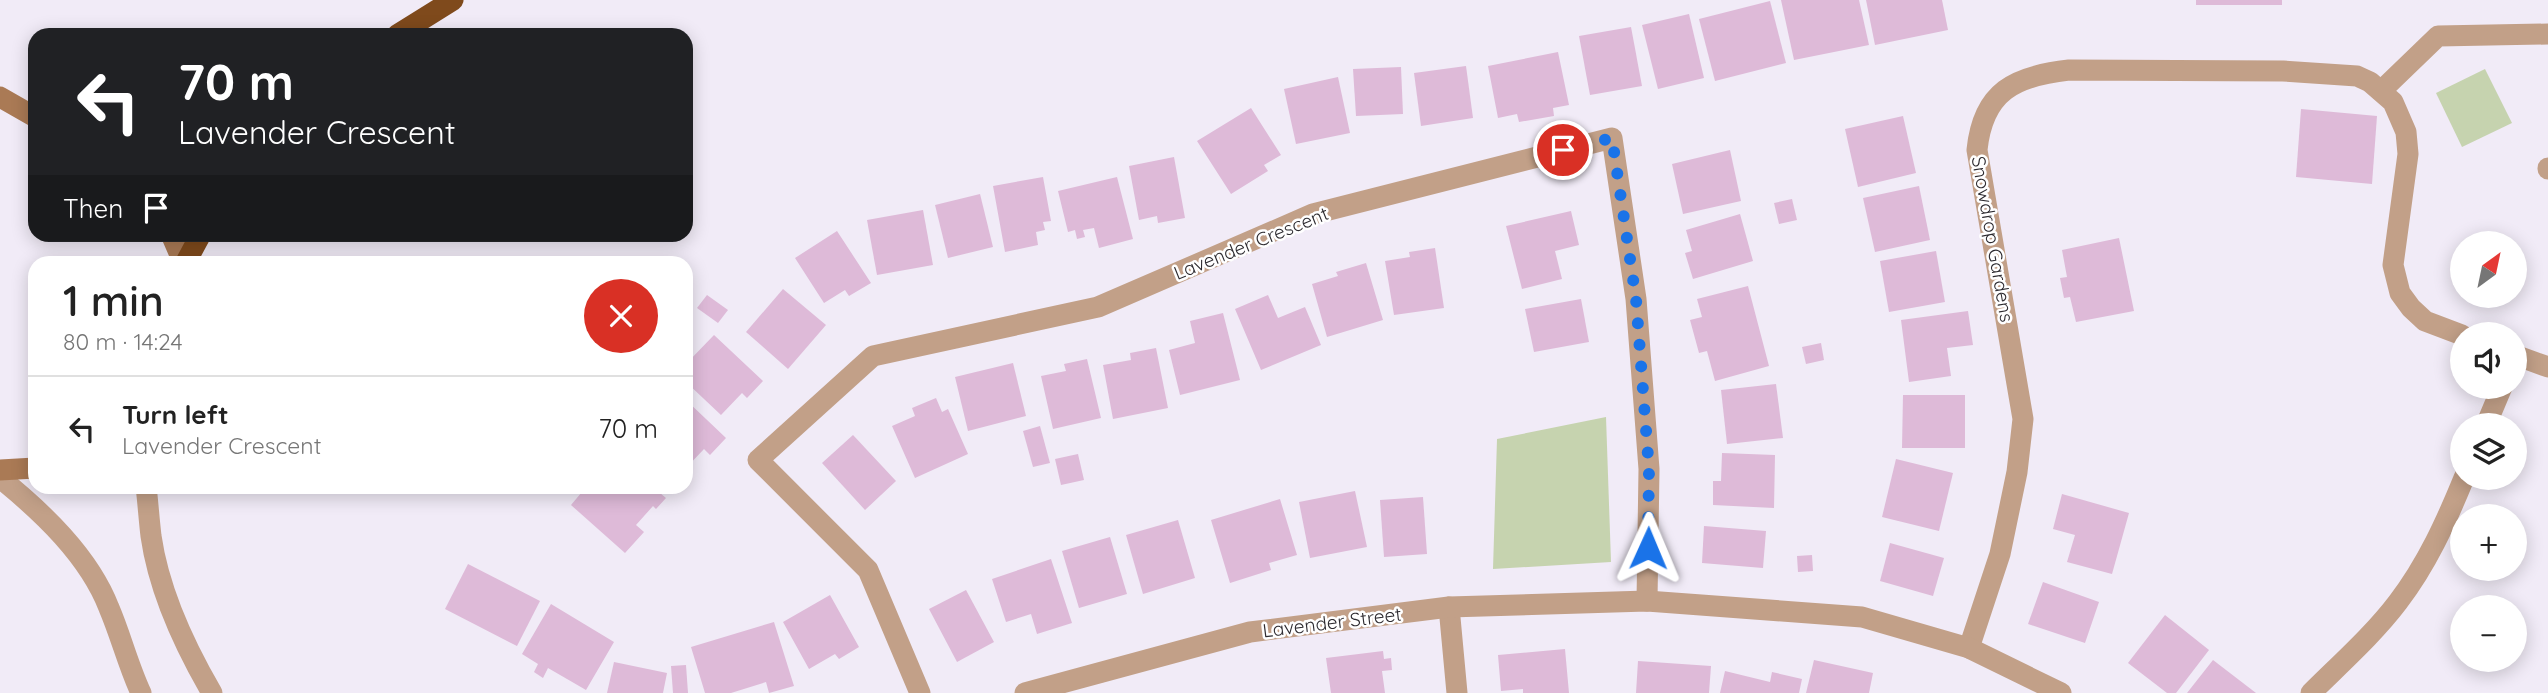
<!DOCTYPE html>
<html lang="en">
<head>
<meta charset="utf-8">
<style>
  :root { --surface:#fff; --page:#f2f2f2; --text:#222; --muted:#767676; --line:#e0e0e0 }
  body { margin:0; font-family:Quicksand,sans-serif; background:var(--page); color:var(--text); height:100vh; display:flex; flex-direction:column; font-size:26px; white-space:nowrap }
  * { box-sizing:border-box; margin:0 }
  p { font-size:23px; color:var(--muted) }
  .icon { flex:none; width:38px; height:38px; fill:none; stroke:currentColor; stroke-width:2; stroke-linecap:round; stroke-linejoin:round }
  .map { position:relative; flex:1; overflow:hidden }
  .drawer { position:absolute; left:28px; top:256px; width:665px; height:238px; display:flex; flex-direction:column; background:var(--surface); border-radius:21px; box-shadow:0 4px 18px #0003 }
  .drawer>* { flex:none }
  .guide { position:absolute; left:28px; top:28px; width:665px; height:214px; border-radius:21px; box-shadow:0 4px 18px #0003; background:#202124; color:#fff; overflow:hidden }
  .needle { width:46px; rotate:33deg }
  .controls { position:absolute; left:2450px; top:231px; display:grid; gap:14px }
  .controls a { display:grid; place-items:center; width:77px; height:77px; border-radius:50%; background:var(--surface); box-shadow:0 4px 18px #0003; font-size:35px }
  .pin { position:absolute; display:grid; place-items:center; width:60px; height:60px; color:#fff; margin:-30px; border:4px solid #fff; border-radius:50%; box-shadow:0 2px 7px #0007 }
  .me { position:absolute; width:77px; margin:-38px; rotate:1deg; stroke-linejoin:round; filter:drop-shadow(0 0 5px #0008) }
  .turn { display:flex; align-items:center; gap:24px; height:147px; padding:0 35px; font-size:32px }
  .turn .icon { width:91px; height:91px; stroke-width:2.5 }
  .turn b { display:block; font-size:49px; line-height:60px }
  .then { display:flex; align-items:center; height:66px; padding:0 35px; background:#0003; gap:14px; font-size:26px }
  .round { display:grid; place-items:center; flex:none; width:74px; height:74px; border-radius:37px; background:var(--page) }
  .head { display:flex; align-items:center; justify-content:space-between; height:119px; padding:0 35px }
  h1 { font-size:42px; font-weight:600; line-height:52px }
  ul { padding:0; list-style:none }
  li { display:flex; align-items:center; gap:21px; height:105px; padding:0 35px; border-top:2px solid var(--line) }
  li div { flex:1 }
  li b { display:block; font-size:26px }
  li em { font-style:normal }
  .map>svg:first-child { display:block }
  .green { fill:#c6d3af }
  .building { fill:#debad8 }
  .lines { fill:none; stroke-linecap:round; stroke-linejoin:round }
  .lane { stroke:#c2a088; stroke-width:21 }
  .street { stroke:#c2a088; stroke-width:21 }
  .secondary { stroke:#aa7a55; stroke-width:21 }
  .highway { stroke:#7f4a1c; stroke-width:21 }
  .route { stroke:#1a73e8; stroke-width:12; stroke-dasharray:0 21.6 }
  .labels { text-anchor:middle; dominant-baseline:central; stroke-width:5; stroke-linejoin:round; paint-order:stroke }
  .street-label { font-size:19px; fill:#2c2a2f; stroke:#fff }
</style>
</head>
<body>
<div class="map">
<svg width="2548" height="693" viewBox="0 0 2548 693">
  <rect width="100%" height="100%" fill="#f1ebf7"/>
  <!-- green -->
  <g class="green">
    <path d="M2485,69L2512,123L2462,147L2436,93Z"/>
    <path d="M1606,417L1611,562L1493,569L1497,439Z"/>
  </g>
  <!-- building -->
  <g class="building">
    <path d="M1781,0H1859L1869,45L1794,60Z"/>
    <path d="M1866,0H1942L1948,30L1875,45Z"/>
    <rect x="2196" y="0" width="86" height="5"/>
    <path d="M1770,1L1786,63L1715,81L1699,19Z"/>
    <path d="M1689,14L1704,78L1658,89L1642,25Z"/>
    <path d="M1631,27L1642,86L1590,95L1579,36Z"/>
    <path d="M1558,52L1569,105L1553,108L1554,116L1519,122L1517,114L1498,118L1488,66Z"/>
    <path d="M1466,66L1473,118L1421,126L1414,73Z"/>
    <path d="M1401,67L1403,114L1356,116L1353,69Z"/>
    <path d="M1338,77L1350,133L1296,144L1284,89Z"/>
    <path d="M1251,108L1281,155L1264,165L1268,171L1231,194L1197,141Z"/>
    <path d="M2301,109L2377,116L2372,184L2296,177Z"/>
    <path d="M1903,116L1916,173L1858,187L1845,129Z"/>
    <path d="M1730,150L1741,201L1683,214L1672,164Z"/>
    <path d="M1174,157L1185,218L1158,223L1157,216L1139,220L1129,166Z"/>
    <path d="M1043,177L1051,221L1043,222L1045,230L1036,232L1038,245L1005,252L993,186Z"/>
    <path d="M1117,177L1133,239L1099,248L1094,228L1083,230L1085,237L1077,239L1075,230L1068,232L1058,191Z"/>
    <path d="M1919,186L1930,240L1875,252L1863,198Z"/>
    <path d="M980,194L993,247L948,258L935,205Z"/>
    <path d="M1792,199L1797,220L1779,224L1774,203Z"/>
    <path d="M923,210L933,265L877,275L867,220Z"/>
    <path d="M1571,211L1579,245L1555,251L1562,279L1522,289L1506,226Z"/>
    <path d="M1740,214L1753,261L1693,279L1685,253L1692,251L1686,230Z"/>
    <path d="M837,231L871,283L849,296L845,290L824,303L795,258Z"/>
    <path d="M2119,238L2134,311L2076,322L2070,297L2064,298L2060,278L2067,277L2062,250Z"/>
    <path d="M1435,248L1444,308L1394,315L1385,261L1410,257L1409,252Z"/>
    <path d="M1936,251L1945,302L1889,312L1880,261Z"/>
    <path d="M1366,263L1383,320L1327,337L1312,284L1338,276L1336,272Z"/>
    <path d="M1748,286L1769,366L1715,381L1707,351L1699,353L1690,320L1702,317L1697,299Z"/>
    <path d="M783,289L826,325L788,369L746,332Z"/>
    <path d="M707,295L728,310L718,323L697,308Z"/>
    <path d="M1268,295L1278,318L1305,307L1321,345L1261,370L1235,309Z"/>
    <path d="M1581,299L1589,342L1534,352L1525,309Z"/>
    <path d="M1968,311L1973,345L1947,348L1951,376L1909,382L1901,320Z"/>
    <path d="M1223,313L1240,380L1180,395L1169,350L1195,343L1190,321Z"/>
    <path d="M714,335L763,381L747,398L742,393L721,415L686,382V364Z"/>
    <path d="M1821,343L1824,360L1806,364L1802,347Z"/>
    <path d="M1156,348L1168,408L1113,419L1103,365L1131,360L1130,353Z"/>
    <path d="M1087,359L1101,418L1053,429L1041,376L1066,371L1064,364Z"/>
    <path d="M1013,363L1026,416L968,431L955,377Z"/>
    <path d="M1776,384L1783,438L1727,444L1721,390Z"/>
    <path d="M1903,395H1965V448H1902Z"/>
    <path d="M936,398L942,412L948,409L968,454L915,478L892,426L915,416L912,408Z"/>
    <path d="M686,400L726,438L710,455L704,449L686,468Z"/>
    <path d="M1040,426L1050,463L1033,467L1023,431Z"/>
    <path d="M853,435L896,481L865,510L822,463Z"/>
    <path d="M1722,453L1775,455L1774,508L1713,505V481H1721Z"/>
    <path d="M1078,454L1084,480L1061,485L1055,459Z"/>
    <path d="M1896,459L1953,473L1939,531L1882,517Z"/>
    <path d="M587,486H666L660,493L666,498L656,509L653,506L636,525L644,532L625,553L571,505Z"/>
    <path d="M1355,491L1367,547L1310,558L1299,502Z"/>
    <path d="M2062,494L2129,513L2112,574L2067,562L2075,535L2053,529Z"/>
    <path d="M1423,497L1427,554L1384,557L1380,500Z"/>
    <path d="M1280,499L1297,555L1269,563L1271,570L1230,583L1211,520Z"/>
    <path d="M1178,520L1195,578L1143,594L1126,535Z"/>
    <path d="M1704,526L1766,531L1763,568L1702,563Z"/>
    <path d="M1110,537L1127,594L1079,608L1062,551Z"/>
    <path d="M1890,543L1944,558L1933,596L1880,581Z"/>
    <path d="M1812,555L1813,571L1798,572L1797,556Z"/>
    <path d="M1051,559L1072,623L1037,634L1031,614L1006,622L992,579Z"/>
    <path d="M468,564L540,601L517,646L445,609Z"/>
    <path d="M2043,582L2099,602L2085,643L2028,624Z"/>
    <path d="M966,590L994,642L957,662L929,609Z"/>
    <path d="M830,595L859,647L839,659L835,654L809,669L783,622Z"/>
    <path d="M551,604L614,642L586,690L548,668L543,678L534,672L538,664L522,654Z"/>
    <path d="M2165,615L2209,650L2176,693H2167L2128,663Z"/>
    <path d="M774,622L794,686L769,693L766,682L731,693H705L691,647Z"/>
    <path d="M1565,649L1569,693H1523V689L1501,691L1498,655Z"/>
    <path d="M1383,651L1384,659L1391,658L1392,670L1382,671L1385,693H1331L1326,658Z"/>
    <path d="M1814,660L1873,673L1869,693H1806Z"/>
    <path d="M2213,660L2256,693H2187Z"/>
    <path d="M1638,661L1711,666L1709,693H1636Z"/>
    <path d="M614,662L667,673L663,693H607Z"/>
    <path d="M686,665L688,693H673L671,666Z"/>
    <path d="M1725,671L1770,682L1772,672L1802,679L1799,693H1720Z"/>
  </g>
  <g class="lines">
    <!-- lane -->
    <path class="lane" d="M2548,169V168"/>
    <!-- street -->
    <g class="street">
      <path d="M2381,91L2438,36L2548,34"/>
      <path d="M2515,355L2548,367"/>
      <path d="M2486,425L2502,387"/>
      <path d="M0,478C42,512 89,556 109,608C121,636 128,665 141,693"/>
      <path d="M146,486C148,503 149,519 151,536C159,592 184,645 212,693"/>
      <path d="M1449,607L1457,693"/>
      <path d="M1969,648L2000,554L2017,472L2023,419L1977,150C1983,91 2015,76 2069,70L2283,71L2357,76L2370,82L2393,102L2406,132L2408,154L2393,265L2400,293L2411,308L2425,321L2462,335"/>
      <path d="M920,693L868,570L758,460L873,356L1098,307L1313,214L1612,138L1636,299L1649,469L1647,601"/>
      <path d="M1025,693L1250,632L1449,607L1647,601L1862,617L1969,648L2061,693"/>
      <path d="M2311,693C2340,664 2373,635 2398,602C2427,564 2446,522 2464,478"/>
    </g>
    <!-- secondary -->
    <g class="secondary">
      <path d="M0,97L35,117"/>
      <path d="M171,234L183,262"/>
      <path d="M0,470L35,468"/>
    </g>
    <!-- highway -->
    <g class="highway">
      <path d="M397,35L453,0"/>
      <path d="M186,262L201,234"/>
    </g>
  </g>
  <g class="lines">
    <!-- route -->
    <path class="route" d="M1563,150L1612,138L1636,299L1649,469L1648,548"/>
  </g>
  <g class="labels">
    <!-- street labels -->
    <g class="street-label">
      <text transform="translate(1993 239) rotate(80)">Snowdrop Gardens</text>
      <text transform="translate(1251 243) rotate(-22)">Lavender Crescent</text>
      <text transform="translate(1332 622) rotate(-7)">Lavender Street</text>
    </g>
  </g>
</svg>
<div class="controls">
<a><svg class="needle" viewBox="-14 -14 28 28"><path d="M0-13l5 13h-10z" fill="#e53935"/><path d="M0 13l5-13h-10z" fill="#767676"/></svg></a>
<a><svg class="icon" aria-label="sound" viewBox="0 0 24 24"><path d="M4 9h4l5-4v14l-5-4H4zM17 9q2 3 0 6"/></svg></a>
<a><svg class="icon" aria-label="layers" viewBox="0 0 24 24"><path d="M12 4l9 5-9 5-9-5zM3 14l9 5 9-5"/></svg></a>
<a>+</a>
<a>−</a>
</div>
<div class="pin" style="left:1563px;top:150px;background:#d93025"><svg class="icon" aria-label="arrive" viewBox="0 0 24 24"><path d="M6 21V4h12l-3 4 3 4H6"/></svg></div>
<svg class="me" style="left:1648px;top:548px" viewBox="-20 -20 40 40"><path d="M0-17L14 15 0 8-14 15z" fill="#1a73e8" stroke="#fff" stroke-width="4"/></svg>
<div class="guide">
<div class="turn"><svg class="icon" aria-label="left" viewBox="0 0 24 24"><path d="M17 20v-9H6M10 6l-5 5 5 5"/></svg><div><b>70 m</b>Lavender Crescent</div></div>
<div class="then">Then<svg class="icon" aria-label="arrive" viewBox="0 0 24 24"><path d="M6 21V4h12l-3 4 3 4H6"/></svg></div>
</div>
<section class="drawer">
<div class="head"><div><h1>1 min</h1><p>80 m · 14:24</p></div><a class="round" style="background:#d93025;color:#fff"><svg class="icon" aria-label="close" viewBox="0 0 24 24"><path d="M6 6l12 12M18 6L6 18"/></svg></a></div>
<ul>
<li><svg class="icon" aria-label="left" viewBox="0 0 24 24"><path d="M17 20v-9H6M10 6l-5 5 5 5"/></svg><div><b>Turn left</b><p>Lavender Crescent</p></div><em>70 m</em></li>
</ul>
</section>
</div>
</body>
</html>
